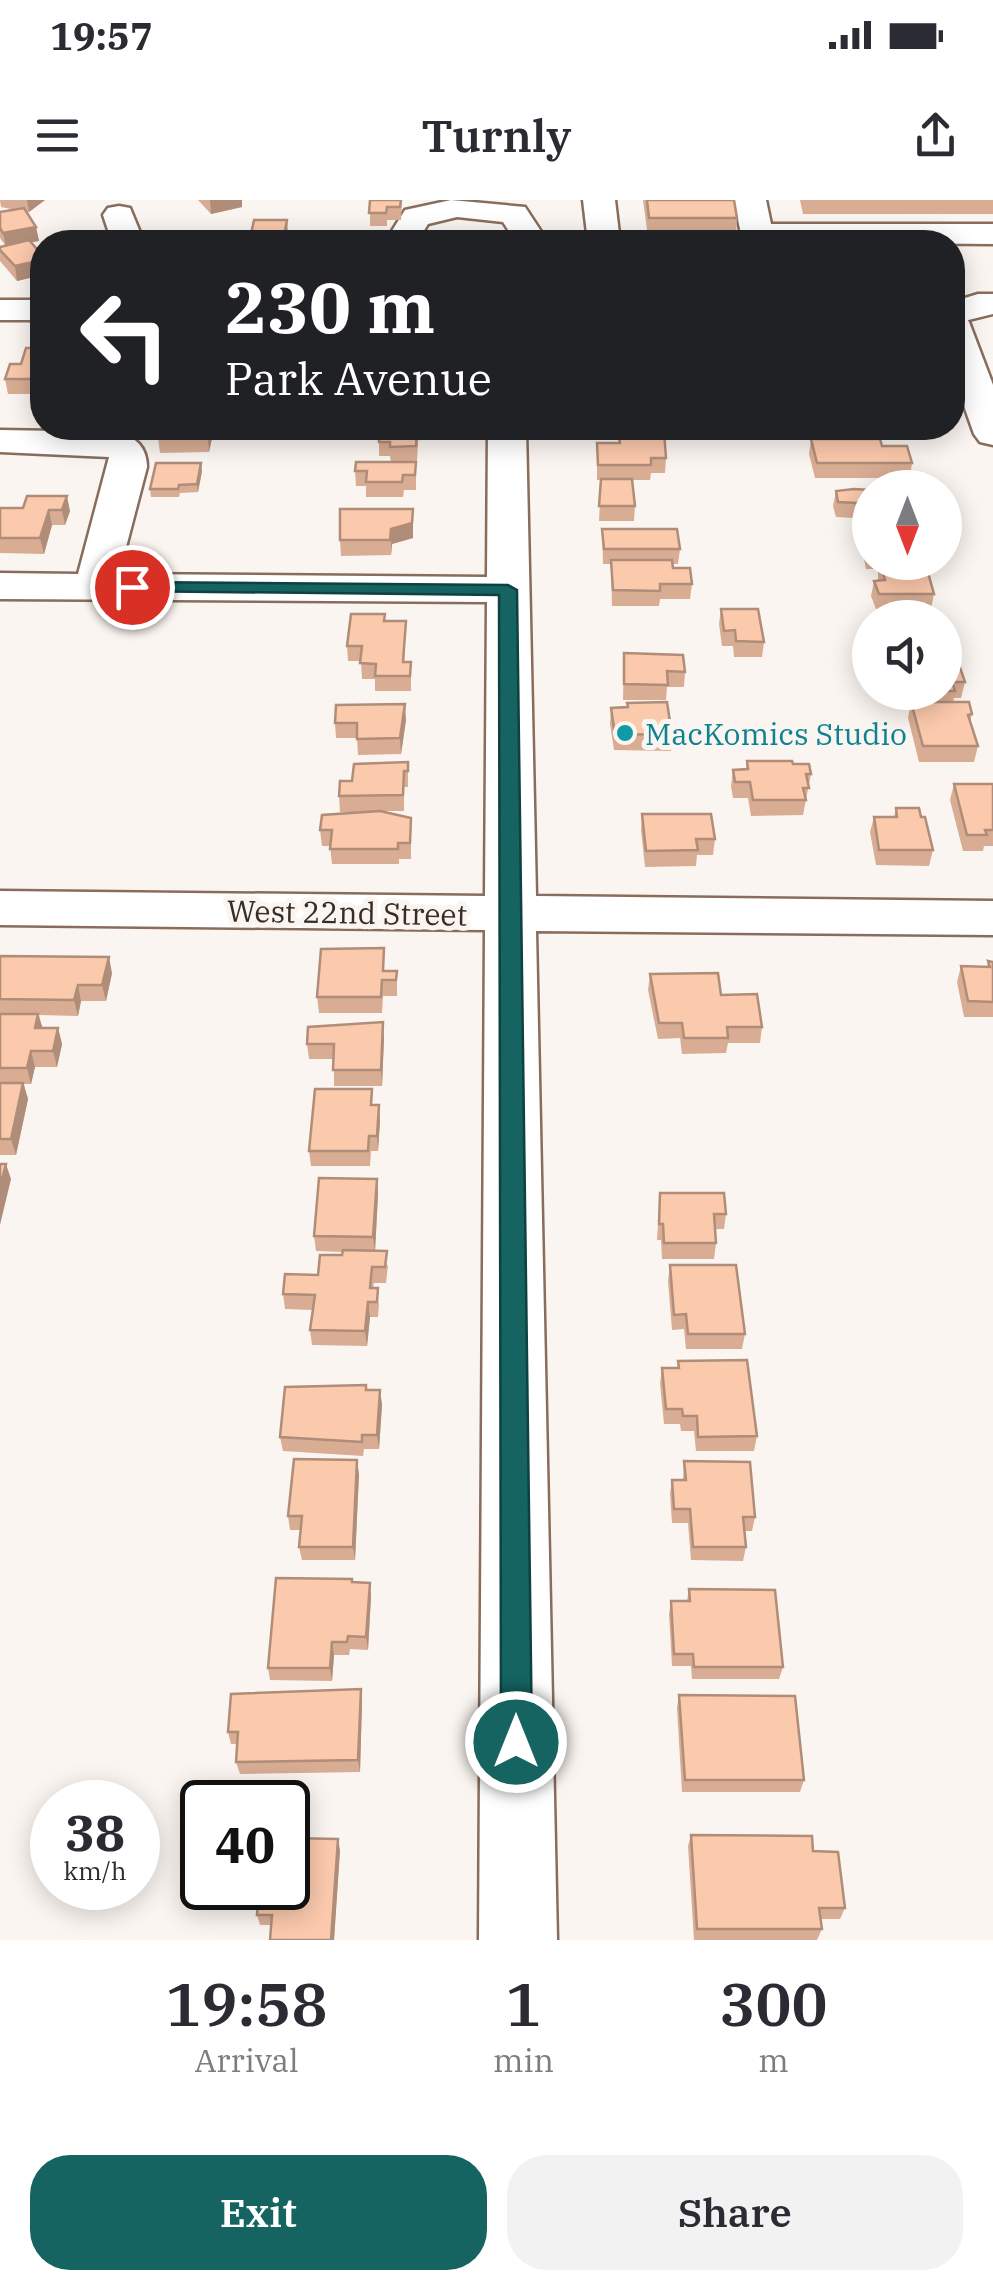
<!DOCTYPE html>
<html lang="en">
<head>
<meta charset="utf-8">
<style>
  :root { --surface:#fff; --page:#f2f2f3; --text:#2b2b33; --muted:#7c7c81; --accent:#156462 }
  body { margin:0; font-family:"IBM Plex Serif",serif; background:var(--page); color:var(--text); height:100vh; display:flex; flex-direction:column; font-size:38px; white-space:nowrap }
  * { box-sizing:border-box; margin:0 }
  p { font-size:32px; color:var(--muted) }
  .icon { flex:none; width:55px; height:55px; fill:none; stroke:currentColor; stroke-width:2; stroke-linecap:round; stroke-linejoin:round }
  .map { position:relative; height:1740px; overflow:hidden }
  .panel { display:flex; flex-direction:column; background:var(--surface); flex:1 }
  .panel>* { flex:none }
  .hud { position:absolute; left:30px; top:30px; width:935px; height:210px; border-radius:40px; box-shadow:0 5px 25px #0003; background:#202124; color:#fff; overflow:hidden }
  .needle { width:65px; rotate:180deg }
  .controls { position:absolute; left:852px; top:270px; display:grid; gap:20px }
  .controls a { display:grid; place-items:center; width:110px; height:110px; border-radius:50%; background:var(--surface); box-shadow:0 5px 25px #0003; font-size:50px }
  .speed { position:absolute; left:30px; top:1580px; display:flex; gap:20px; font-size:50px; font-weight:700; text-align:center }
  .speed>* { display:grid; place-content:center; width:130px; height:130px; border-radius:50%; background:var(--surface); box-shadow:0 5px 25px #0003; line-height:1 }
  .speed small { font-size:25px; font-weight:400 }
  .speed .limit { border:5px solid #111; border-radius:15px; background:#fff; color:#111 }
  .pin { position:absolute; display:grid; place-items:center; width:85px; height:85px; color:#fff; margin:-42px; border:5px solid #fff; border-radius:50%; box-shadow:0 2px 10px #0007 }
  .me { position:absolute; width:110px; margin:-55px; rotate:0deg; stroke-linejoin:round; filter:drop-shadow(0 0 8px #0008) }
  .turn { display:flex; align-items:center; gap:35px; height:210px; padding:0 30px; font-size:45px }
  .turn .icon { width:130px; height:130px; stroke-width:2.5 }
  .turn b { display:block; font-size:70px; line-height:85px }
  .eta { display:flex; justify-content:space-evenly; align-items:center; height:170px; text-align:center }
  .eta b { font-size:60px; font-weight:600; line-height:70px }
  .primary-button { display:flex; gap:20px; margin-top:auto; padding:20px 30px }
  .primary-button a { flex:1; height:115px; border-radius:40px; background:var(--accent); color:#fff; font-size:40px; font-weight:600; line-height:115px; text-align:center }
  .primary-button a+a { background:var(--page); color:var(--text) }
  .status { display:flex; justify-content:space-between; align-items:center; height:70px; padding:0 50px; background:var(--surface); direction:ltr }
  .status svg { height:28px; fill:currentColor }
  header { display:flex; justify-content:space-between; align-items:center; height:130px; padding:0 30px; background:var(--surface); font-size:45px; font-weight:600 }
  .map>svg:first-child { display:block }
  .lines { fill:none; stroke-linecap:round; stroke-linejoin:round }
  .minor-casing { stroke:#886d5c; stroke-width:5 }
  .major-casing { stroke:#886d5c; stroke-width:5 }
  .minor { fill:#fff; fill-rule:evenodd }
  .major { fill:#fff; fill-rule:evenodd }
  .wall { fill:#d8ad94 }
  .shaded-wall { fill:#b08d78 }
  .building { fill:#fbc9ac; stroke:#b08d78; stroke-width:2.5 }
  .route { fill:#156462; stroke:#0e4140; stroke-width:2.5 }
  .culture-dot { fill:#0f9aa8; stroke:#fbf5f1; stroke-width:4 }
  .labels { text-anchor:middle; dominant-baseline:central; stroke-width:10; stroke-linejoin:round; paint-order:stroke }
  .culture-label { font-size:30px; fill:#0d838f; stroke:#fbf5f1; text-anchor:start }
  .street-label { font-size:30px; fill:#382d25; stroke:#fbf5f1 }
</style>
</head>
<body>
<div class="status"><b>19:57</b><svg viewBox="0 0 49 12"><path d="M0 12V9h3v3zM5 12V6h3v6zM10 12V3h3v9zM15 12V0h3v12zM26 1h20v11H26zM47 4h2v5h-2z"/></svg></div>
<header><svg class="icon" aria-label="menu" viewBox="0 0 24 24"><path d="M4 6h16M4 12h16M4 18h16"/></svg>Turnly<svg class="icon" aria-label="share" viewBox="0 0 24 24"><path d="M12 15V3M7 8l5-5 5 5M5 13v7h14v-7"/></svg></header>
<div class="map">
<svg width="993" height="1740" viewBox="0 0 993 1740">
  <rect width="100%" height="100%" fill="#fbf5f1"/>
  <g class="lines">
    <!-- minor casing -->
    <g class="minor-casing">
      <g id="minor">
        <path d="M451,0L525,7L548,42H516L503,22L457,17L428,24L417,42H385L405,10Z"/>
        <path d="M583,0H615L620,42H588Z"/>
        <path d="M734,0H766L771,24H993V44L752,42L741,34Z"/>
        <path d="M119,6L130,8L144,42H112L103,15L108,8Z"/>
        <path d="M952,112L964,115L969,122L993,185V245L980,242L974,234L952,172Z"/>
        <path d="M488,228H526L536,696L993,701V735L536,731L557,1740H479L485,730L0,725V691L485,696L487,402L0,399V373L78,374L109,257L0,252V230L116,232C135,236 147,247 147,267L119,374L487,377Z"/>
      </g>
    </g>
    <!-- major casing -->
    <g class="major-casing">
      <g id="major">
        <path d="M978,94H993V114L952,124V102Z"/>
        <rect x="0" y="100" width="42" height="20"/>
      </g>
    </g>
    <!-- minor -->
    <use href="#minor" class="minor"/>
    <!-- major -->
    <use href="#major" class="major"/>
  </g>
  <!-- wall -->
  <g class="wall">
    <path d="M0,0H45L29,12H26L36,27L39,41L31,42L42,55V75L17,81L0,61V47L5,45L0,38V12L16,10L1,7Z"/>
    <path d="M198,0H242V7L211,14Z"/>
    <path d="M370,0H402L401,20H387V26H370Z"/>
    <path d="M643,0H734L737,18L736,37H648Z"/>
    <path d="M800,0H993V14H803Z"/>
    <path d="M251,34H288L287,42H234L251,40Z"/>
    <path d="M42,148V194H8L5,179Z"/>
    <path d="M159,228H217L216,238H212L209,252L160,253L158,238Z"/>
    <path d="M379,228H419L417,261L391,262L390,256H379Z"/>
    <path d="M632,228H691L690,235H664L666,258L665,273H651L650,280H632L635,306L634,321H599L601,280H597V243H618L619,230H633Z"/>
    <path d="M851,228H904L852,230Z"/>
    <path d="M811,239L882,246L912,263L910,278H815L809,254Z"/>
    <path d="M416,262V290H404L403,297H366V286H356L355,271Z"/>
    <path d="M202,271L198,292L180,293L179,297H151L150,289Z"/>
    <path d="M870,290V325L856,324L854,318L836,317L833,306L836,291Z"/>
    <path d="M27,296L70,311L65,325H52L44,354L0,353V308H23Z"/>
    <path d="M413,309V338L392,344L391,355L341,356L340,340Z"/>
    <path d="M602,329L680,349L678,364H672L673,368L692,384L690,399H660L659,406H612L611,364H603Z"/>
    <path d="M865,339H870V362H925L934,394L931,409H876L871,396L874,381H878V369H866L863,354Z"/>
    <path d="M721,409L764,442L762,457H734L733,446H722L719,424Z"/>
    <path d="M385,414V421H406L404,462H411V491H375V479H362L361,461H348L347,446Z"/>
    <path d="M945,450L965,482L961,498H954L953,502L972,514L970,522L978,546L974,562H919L908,518L910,508H908L904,492H945Z"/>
    <path d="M624,453L685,472L684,487H667L666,500H623Z"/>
    <path d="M611,508H627L672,535L671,551L614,550L610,524Z"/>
    <path d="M406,520L401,554L358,555L357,538H336L335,523Z"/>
    <path d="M747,561L793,564L811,574L803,615L751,616L748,598H733L731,586L733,570L746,569Z"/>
    <path d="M408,562V587H404V611H382L411,618V659H399V664H332L330,646H322L320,630L373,612H340L339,596L352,581Z"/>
    <path d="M954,584H993V646H984L983,651H963L950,600Z"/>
    <path d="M896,608L921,617L933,650L929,666L876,665L870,632L874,617H894Z"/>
    <path d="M642,614L715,639L713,655H697L696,666L645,667L641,630Z"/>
    <path d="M0,756L112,773L106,801H81L78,816L39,815L42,828H58L62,844L57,867H35L31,884H24L28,899L16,955H0Z"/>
    <path d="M988,761L993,762V817H964L957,782L961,766L987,767Z"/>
    <path d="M385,771H397V796H383L382,813H319L317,797Z"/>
    <path d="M650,774L721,795L762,827L760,843H728L726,853L682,854L680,838L658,839L648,790Z"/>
    <path d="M384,838L382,886H334V859H309L307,844Z"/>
    <path d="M373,905L380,921L378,951H371L370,966H311L309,951Z"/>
    <path d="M377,979L378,994L375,1051L388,1066L386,1083H374L373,1088L379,1104L378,1117H370L367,1146L312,1145L310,1130L313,1110L285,1109L283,1094L318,1075L342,1055V1052L316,1051L314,1036Z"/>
    <path d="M660,993L726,1014L724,1029H715L716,1043L714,1059H662L661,1040H657Z"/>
    <path d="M670,1065L745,1134L742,1149H686L684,1129L672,1130L668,1081Z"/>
    <path d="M678,1161L757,1236L754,1251H696L694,1231H681L680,1224H664L660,1183L662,1168H678Z"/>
    <path d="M367,1190H380L382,1205L379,1249H364L363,1256L283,1251L280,1237Z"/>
    <path d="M684,1261L755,1317L752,1331H744L746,1347L743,1361L691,1360L688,1323H672L670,1294L672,1280H683Z"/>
    <path d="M359,1274L355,1360H302L299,1347L300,1330H290L288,1316Z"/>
    <path d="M353,1382L371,1396L368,1450L350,1449L349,1455H334L332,1481L270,1480L268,1468Z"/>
    <path d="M689,1389L783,1467L779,1479H692L691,1466H672L669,1414L671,1401H687Z"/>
    <path d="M679,1495L804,1580L800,1592H682L677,1508Z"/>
    <path d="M362,1502L360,1572L240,1574L236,1562L238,1544H231L228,1532Z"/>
    <path d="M691,1635L813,1651L845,1708L840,1719H820L822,1729L817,1740H694L688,1646Z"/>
    <path d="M340,1650L334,1740H270L271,1725H260L257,1715Z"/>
  </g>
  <!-- shaded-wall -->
  <g class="shaded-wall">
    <path d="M27,0H45L29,12Z"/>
    <path d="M210,0H242V7L211,14Z"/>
    <path d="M287,20L288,34L287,42H283Z"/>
    <path d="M36,27L39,41L6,47L3,33Z"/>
    <path d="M42,60V75L17,81L15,66Z"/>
    <path d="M209,228L212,238L209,252L208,237Z"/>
    <path d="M201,263L202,271L198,292L197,284Z"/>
    <path d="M67,296L70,311L65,325L62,310Z"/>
    <path d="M413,309V338L392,344L391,355V329Z"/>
    <path d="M49,310L52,325L44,354L40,338Z"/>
    <path d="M405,504L406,520L401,554L400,538Z"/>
    <path d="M109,757L112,773L106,801L102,785Z"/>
    <path d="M78,785L81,801L78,816L74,800Z"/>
    <path d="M38,814L43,829L35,828Z"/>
    <path d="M383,822L384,838L382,886L381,870Z"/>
    <path d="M58,828L62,844L57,867L53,851Z"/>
    <path d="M31,851L35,867L31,884L27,868Z"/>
    <path d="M23,883L28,899L16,955L11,939Z"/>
    <path d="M379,905L380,921L378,951L377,936Z"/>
    <path d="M6,964L11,979L0,1025V987Z"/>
    <path d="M377,979L378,994L375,1052L373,1037Z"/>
    <path d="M368,1102L370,1117L367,1146L365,1131Z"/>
    <path d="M380,1190L382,1205L379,1249L377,1235Z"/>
    <path d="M357,1260L359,1274L355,1360L353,1347Z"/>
    <path d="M370,1383L371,1396L368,1450L366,1437Z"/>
    <path d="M332,1442L334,1455L332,1481L330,1468Z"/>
    <path d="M361,1489L362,1502L360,1572L358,1560Z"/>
    <path d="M338,1639L340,1650L334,1740H331Z"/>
  </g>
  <!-- building -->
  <g class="building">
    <path d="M370,0H401L400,7H387L386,13H369Z"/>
    <path d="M647,0H734L737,18H649Z"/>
    <path d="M24,8L36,27L3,33L0,28V12Z"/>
    <path d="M254,20H287L283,42H234L235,40H260L262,34H251Z"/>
    <path d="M297,34H325L323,42H296Z"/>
    <path d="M29,40L42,55V60L15,66L0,50V47Z"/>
    <path d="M26,148H42V179H5L10,164H21Z"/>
    <path d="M159,228H209L208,237L158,238Z"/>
    <path d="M379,228H417L416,246L390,247V242H379Z"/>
    <path d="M619,230L664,231L666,258H651V265H598L597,243H620Z"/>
    <path d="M811,239H880L882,246H907L912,263H817Z"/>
    <path d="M356,262H416L415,275H403L402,282H366L367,271H355Z"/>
    <path d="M156,263H201L197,284L179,285L178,289H150Z"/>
    <path d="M601,279H632L635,306H599Z"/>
    <path d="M854,289L870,290V310L858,309L857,303L838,302L836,291Z"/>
    <path d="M27,296H67L62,310H49L40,338H0V308H23Z"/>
    <path d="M340,309H413L412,323L391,329L390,340H340Z"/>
    <path d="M602,329H677L680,349H604Z"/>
    <path d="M865,339H870V354H868Z"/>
    <path d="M611,360H672L673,368H690L692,384H660V391L613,390Z"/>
    <path d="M880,362H925L934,394H879L874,381L885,380Z"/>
    <path d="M721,409H758L764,442L736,441L735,430L724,431Z"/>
    <path d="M895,412H934L935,418H875L874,414L895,415Z"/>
    <path d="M351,414H385L384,421H406L403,462H411L410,476H375L376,464L360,463L362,446H347Z"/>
    <path d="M945,450H954L965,482H952L955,491H945Z"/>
    <path d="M624,453L683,455L685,472L667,471L668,485L624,484Z"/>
    <path d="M667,502L672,535L615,534L611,508L628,507L627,503Z"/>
    <path d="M911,502H969L972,514L968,515L978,546H923Z"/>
    <path d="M405,504L400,538L357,539V523H335L336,505Z"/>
    <path d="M747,561H792L793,564H809L811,574H806L809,588H803L806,600H753L750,582H735L733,570L748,569Z"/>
    <path d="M408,562V571H404L403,595L339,596L340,581H352L354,564Z"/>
    <path d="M954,584H993V630H985L987,635H967Z"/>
    <path d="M896,608H919L921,617H925L933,650H879L874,617H897Z"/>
    <path d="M380,611L411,618L410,643H398V649H330L332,630H320L322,615Z"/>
    <path d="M642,614H711L715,639H696L698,650L646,651Z"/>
    <path d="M384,748L383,771H397L396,780H382L381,797H317L321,749Z"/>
    <path d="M0,756L109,757L102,785H78L74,800L0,799Z"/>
    <path d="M988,761L993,762V802L968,801L961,766L990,767Z"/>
    <path d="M718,773L721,795L757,794L762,827H727L728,838H684L682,823H659L650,774Z"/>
    <path d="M0,814H38L35,828H58L53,851H31L27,868H0Z"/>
    <path d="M383,822L381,870H333L334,844H307L308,827Z"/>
    <path d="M0,883H23L11,939H0Z"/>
    <path d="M315,889H372L371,905H379L377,936H369L368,951H309Z"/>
    <path d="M0,964H6L0,987Z"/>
    <path d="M319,978L377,979L373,1037L314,1036Z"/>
    <path d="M660,993H724L726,1014H714L716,1043H664L663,1024H659Z"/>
    <path d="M343,1050L387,1051L385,1067H372L370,1088H378L377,1102H368L365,1131L310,1130L315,1095L283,1094L285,1074L318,1075L320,1055H342Z"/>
    <path d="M670,1065H736L745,1134H688L686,1114L674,1115Z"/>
    <path d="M747,1160L757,1236L698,1237L697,1216H683L682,1209H666L662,1168H679L678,1161Z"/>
    <path d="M366,1185V1190H380L377,1235H362V1242L280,1237L285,1187Z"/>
    <path d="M294,1259L357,1260L353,1347H299L302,1316H288Z"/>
    <path d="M684,1261L750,1262L755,1317H743L746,1347H693L690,1309H674L672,1280H686Z"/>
    <path d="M276,1378L352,1379V1382L370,1383L366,1437L348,1436L347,1442H332L330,1468H268Z"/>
    <path d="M689,1389L775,1390L783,1467H694L693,1454H674L671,1401H690Z"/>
    <path d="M361,1489L358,1560L236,1562L238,1532H228L231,1494Z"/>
    <path d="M679,1495L795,1496L804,1580H685Z"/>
    <path d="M691,1635L812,1636L813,1651L838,1652L845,1708H819L822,1729H697Z"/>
    <path d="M288,1638L338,1639L331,1740H270L272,1715H257L259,1688H288Z"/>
  </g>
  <!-- route -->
  <path class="route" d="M132,382L508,385L517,390L532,1542L527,1553L516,1558L506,1553L501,1542L499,395L126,391L123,387Z"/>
  <!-- markers -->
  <circle class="culture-dot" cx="625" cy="533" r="10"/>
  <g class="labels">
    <!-- culture labels -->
    <g class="culture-label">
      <text x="645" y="533">MacKomics Studio</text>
    </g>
    <!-- street labels -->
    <g class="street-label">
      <text transform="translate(347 712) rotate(1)">West 22nd Street</text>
    </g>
  </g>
</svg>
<div class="controls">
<a><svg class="needle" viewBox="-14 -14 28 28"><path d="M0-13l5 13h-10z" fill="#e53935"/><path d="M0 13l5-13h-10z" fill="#7c7c81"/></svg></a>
<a><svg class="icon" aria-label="sound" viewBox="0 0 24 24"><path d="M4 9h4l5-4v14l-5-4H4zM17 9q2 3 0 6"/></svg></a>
</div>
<div class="speed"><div>38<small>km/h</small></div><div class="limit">40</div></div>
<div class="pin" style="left:132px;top:387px;background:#d93025"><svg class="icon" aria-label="arrive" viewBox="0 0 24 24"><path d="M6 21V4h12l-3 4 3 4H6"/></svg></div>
<svg class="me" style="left:516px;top:1542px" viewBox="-20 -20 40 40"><circle r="17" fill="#156462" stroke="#fff" stroke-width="3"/><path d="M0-11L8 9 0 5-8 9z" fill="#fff"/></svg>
<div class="hud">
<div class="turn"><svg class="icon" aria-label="left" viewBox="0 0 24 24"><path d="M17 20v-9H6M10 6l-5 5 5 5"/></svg><div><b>230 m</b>Park Avenue</div></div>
</div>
</div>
<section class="panel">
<div class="eta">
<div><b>19:58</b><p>Arrival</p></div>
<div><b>1</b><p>min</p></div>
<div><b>300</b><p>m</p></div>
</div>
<div class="primary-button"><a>Exit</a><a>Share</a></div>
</section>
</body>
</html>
